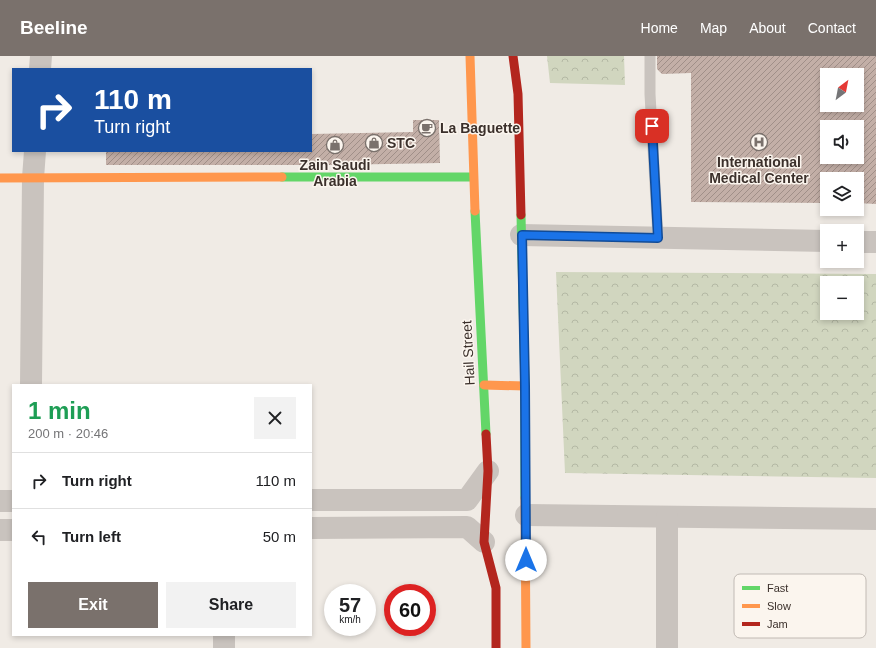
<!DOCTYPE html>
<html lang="en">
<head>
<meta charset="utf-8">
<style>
  :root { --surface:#fff; --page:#f2f2f2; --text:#202124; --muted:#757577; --line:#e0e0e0; --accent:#7a716c }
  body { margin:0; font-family:Arial,sans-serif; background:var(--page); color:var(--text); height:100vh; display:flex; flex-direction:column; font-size:15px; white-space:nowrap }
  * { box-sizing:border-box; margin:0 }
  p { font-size:13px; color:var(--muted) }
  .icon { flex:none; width:22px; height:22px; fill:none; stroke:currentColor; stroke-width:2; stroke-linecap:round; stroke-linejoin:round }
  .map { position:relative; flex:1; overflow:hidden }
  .sheet { position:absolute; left:12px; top:328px; width:300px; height:252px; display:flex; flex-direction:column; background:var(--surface); border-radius:0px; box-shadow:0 2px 6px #0003 }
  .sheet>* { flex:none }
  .banner { position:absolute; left:12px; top:12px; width:300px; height:84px; border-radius:0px; box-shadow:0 2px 6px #0003; background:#1a4fa0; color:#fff; overflow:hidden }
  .needle { width:26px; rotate:32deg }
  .buttons { position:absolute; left:820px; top:12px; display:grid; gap:8px }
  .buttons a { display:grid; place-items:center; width:44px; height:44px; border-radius:0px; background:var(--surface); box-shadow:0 2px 6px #0003; font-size:20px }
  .speed { position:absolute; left:324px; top:528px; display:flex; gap:8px; font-size:20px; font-weight:700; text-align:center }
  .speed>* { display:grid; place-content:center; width:52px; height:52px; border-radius:50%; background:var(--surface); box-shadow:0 2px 6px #0003; line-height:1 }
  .speed small { font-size:10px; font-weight:400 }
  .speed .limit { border:6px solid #d22; background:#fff; color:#111 }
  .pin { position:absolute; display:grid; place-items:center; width:34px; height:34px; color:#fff; margin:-17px; border-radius:8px; box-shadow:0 2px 6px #0006 }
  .me { position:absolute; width:44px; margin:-22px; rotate:0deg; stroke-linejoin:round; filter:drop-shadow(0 0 3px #0008) }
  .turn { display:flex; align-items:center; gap:14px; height:84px; padding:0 16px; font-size:18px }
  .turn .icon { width:52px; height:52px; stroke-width:2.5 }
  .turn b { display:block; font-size:28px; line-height:34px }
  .round { display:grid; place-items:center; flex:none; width:42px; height:42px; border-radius:0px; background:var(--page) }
  .summary { display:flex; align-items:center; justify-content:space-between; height:68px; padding:0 16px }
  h1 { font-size:24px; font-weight:700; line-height:30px; color:#1e9e55 }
  .action { display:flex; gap:8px; margin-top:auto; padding:8px 16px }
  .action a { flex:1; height:46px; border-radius:0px; background:var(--accent); color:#fff; font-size:16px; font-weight:700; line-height:46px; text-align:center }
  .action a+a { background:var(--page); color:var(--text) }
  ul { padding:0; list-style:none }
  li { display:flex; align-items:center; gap:12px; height:56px; padding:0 16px; border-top:1px solid var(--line) }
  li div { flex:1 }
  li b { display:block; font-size:15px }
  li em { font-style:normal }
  header { display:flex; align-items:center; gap:24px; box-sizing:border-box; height:56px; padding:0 20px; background:var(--accent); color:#fff }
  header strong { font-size:19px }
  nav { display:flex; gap:22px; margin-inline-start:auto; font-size:14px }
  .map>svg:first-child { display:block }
  .park { fill:url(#park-crowns); fill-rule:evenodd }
  .building { fill:url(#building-hatch); fill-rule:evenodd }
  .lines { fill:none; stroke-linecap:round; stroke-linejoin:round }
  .lane { stroke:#c9c3be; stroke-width:11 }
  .street { stroke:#c9c3be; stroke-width:22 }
  .fast { stroke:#63d668; stroke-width:9 }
  .slow { stroke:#ff974d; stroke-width:9 }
  .jam { stroke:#b3261e; stroke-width:9 }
  .route-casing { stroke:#114b97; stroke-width:10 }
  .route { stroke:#1a73e8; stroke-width:7 }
  .labels { text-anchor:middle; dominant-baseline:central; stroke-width:3; stroke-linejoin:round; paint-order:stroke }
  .poi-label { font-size:14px; font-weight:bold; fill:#3b302b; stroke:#fbf5ee; text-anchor:start }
  .street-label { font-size:14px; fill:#3b302b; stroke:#fbf5ee }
  .key { fill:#fbf5ee; stroke:#c1bab4; stroke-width:1 }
  .key-label { font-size:11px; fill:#3b302b }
</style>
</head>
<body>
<header>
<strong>Beeline</strong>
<nav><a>Home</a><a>Map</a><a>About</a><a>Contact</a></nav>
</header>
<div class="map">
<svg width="876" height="592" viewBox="0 0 876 592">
  <defs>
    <pattern id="park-crowns" width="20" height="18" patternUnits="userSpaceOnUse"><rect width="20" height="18" fill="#d1d6bf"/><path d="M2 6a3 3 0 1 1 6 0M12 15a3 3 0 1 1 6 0" fill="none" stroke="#b4b8a4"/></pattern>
    <pattern id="building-hatch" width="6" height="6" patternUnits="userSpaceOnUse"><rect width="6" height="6" fill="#c3afa7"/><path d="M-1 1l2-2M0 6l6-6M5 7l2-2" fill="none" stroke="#a08f88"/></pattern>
  </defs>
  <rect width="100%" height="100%" fill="#f0ebe5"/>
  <!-- park -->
  <g class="park">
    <path d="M547,0H624L625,29L550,27Z"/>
    <path d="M556,216L876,218V422L565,417ZM827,227H857V257H827Z"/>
  </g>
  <!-- building -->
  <g class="building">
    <path d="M657,0H876V148L857,147V123H827V147L691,146V17L662,18L657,13ZM827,19H857V49H827ZM827,71H857V101H827Z"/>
    <path d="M413,64H439L440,107L334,109H106V95H311V78L413,76Z"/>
  </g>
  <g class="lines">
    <!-- lane -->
    <path class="lane" d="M650,0V38L658,182"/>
    <!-- street -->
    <g class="street">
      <path d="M40,13L41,0"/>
      <path d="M521,179L827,185"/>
      <path d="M857,186H876"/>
      <path d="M31,329L33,122L35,95"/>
      <path d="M311,444H467L488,415"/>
      <path d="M0,445H13"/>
      <path d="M526,459L876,463"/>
      <path d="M667,461V592"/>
      <path d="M311,472L467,471L484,486"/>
      <path d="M0,474H13"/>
      <path d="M224,592V579"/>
    </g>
    <!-- fast -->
    <g class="fast">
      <path d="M282,121H473"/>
      <path d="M475,155L486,378"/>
      <path d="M521,159L525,330V442"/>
    </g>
    <!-- slow -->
    <g class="slow">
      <path d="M470,0L475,155"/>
      <path d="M0,122L282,121"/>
      <path d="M484,329L525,330"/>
      <path d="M525,442L526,592"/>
    </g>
    <!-- jam -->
    <g class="jam">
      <path d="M513,0L518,38L521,159"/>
      <path d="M486,378L488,415L484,486L496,532V592"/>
    </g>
  </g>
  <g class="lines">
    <!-- route casing -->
    <g class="route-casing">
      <path id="route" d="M526,504L525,330L522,179L658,182L652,70"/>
    </g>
    <!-- route -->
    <use href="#route" class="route"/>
  </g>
  <!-- icons -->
  <defs>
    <g id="cafe-ring" transform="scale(0.9)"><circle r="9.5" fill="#fbf5ee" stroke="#7a716c" stroke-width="1.5"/><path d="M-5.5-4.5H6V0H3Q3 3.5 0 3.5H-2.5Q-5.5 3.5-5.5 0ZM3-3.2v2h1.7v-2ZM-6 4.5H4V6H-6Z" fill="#7a716c"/></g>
    <g id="hospital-ring" transform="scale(0.9)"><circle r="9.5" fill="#fbf5ee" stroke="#7a716c" stroke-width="1.5"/><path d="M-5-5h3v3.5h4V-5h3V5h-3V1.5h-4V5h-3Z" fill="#7a716c"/></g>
    <g id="shop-ring" transform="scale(0.9)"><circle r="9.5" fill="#fbf5ee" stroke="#7a716c" stroke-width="1.5"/><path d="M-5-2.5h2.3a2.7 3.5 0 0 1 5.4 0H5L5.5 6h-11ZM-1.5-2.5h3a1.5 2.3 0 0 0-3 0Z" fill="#7a716c"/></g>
  </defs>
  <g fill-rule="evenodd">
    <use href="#cafe-ring" x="427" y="72"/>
    <use href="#hospital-ring" x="759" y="86"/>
    <use href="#shop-ring" x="374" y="87"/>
    <use href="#shop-ring" x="335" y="89"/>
  </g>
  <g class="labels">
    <!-- poi labels -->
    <g class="poi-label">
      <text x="440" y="72">La Baguette</text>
      <text x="387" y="87">STC</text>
      <text x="759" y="106" text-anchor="middle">International<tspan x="759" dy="16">Medical Center</tspan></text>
      <text x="335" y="109" text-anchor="middle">Zain Saudi<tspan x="335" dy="16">Arabia</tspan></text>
    </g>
    <!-- street labels -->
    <g class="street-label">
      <text transform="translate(468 297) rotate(-93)">Hail Street</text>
    </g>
  </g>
  <!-- legend -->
  <rect x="734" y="518" width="132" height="64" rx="6" class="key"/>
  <rect x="742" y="530" width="18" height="4" fill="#63d668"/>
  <rect x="742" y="548" width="18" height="4" fill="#ff974d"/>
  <rect x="742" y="566" width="18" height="4" fill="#b3261e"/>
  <g class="key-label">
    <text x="767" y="536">Fast</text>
    <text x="767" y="554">Slow</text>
    <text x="767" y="572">Jam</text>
  </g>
</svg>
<div class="buttons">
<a><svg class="needle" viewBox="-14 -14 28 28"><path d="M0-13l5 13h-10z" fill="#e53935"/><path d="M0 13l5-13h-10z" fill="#757577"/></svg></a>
<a><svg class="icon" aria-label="sound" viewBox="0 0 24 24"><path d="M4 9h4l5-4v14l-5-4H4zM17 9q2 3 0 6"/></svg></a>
<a><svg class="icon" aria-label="layers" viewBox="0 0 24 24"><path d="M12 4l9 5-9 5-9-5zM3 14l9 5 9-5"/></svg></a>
<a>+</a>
<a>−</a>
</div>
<div class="speed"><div>57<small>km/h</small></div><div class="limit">60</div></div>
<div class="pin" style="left:652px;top:70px;background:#d93025"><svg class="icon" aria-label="arrive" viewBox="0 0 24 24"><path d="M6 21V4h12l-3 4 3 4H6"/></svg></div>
<svg class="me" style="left:526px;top:504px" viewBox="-20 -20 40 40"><circle r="19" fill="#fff"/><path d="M0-13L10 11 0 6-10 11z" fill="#1a73e8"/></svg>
<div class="banner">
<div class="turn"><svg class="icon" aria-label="right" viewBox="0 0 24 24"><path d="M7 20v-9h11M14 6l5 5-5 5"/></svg><div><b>110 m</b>Turn right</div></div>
</div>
<section class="sheet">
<div class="summary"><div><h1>1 min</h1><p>200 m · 20:46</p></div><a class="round"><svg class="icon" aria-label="close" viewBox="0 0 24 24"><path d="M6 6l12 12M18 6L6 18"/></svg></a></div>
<ul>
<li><svg class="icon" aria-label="right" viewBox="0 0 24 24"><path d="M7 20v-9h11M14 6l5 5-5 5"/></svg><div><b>Turn right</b></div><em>110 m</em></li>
<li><svg class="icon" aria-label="left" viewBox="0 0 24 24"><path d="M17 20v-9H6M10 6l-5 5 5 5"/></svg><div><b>Turn left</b></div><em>50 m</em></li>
</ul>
<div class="action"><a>Exit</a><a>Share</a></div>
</section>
</div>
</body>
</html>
